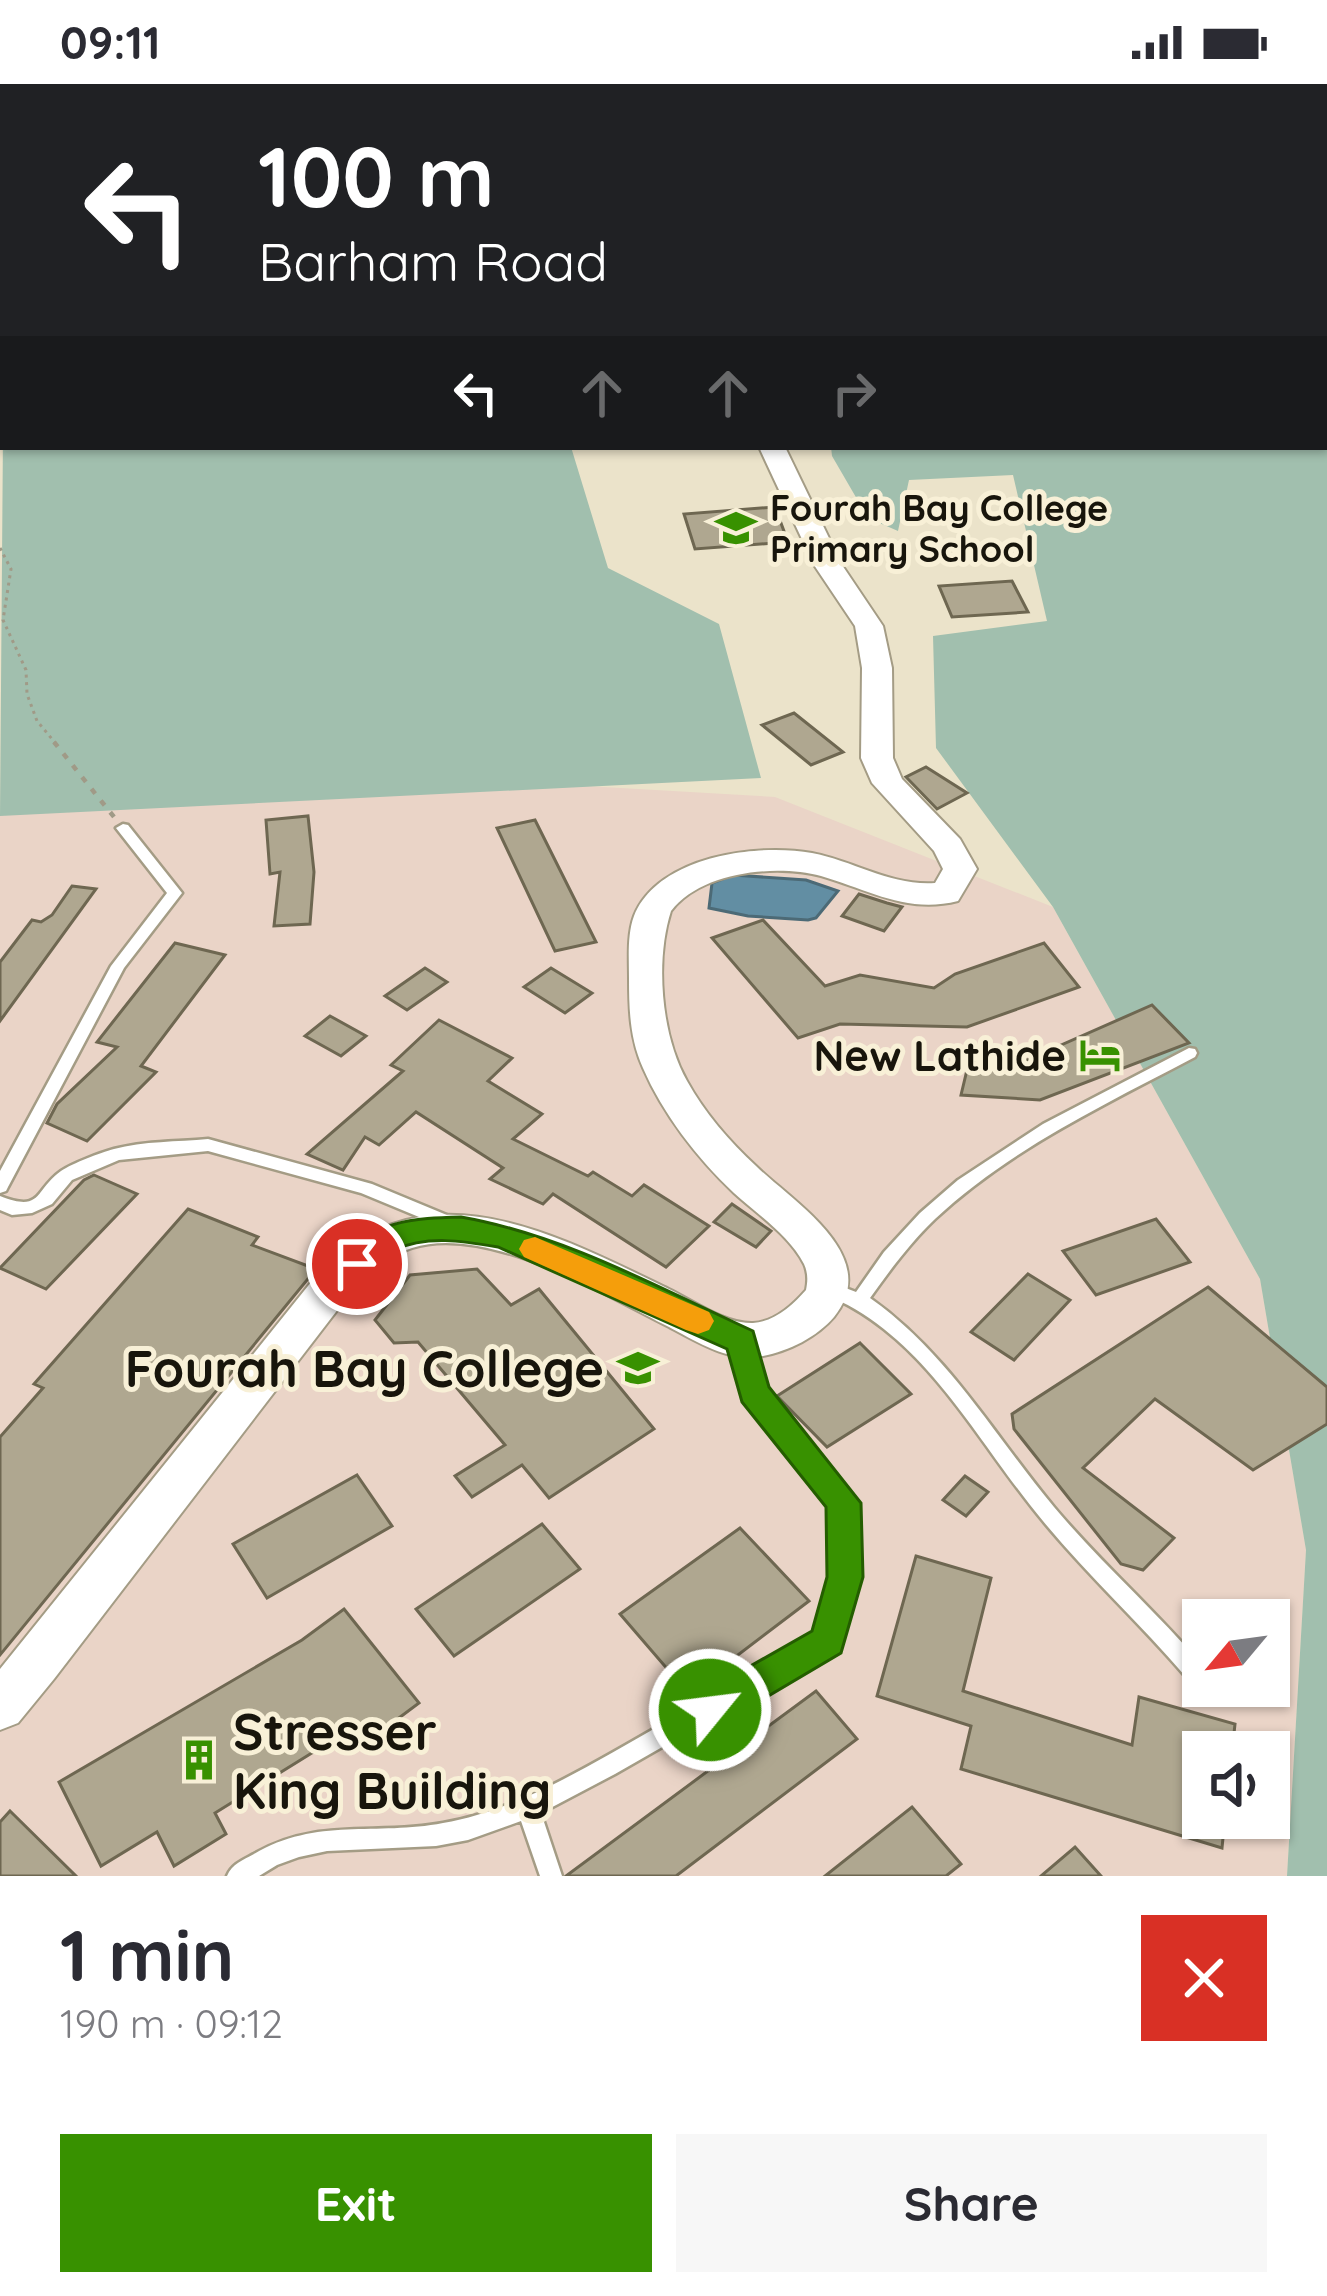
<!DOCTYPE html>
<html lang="en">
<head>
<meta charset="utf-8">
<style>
  :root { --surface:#fff; --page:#f7f7f7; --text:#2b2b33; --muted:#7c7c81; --accent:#389100 }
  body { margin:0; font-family:Quicksand,sans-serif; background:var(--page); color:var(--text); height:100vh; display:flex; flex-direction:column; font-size:45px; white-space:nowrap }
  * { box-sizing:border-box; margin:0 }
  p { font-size:39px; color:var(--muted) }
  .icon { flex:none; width:66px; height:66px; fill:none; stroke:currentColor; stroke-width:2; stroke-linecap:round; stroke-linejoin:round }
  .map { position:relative; height:1792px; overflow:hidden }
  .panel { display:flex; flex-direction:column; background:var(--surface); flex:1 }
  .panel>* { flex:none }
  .guide { position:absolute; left:0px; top:0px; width:1329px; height:366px; box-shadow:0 3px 9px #0004; background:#202124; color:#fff; overflow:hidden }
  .needle { width:78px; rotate:241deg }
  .tools { position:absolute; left:1182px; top:1515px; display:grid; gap:24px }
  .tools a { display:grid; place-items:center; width:108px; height:108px; border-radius:0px; background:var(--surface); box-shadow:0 3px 9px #0004; font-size:60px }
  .pin { position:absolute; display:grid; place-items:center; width:102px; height:102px; color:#fff; margin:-51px; border:6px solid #fff; border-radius:50%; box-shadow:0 3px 12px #0007 }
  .me { position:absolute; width:132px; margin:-66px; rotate:61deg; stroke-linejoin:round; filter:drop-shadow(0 0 9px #0008) }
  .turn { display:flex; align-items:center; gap:42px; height:252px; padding:0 60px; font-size:54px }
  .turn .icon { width:156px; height:156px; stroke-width:2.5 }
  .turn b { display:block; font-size:84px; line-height:102px }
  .lanes { display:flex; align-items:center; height:114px; padding:0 60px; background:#0003; justify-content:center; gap:60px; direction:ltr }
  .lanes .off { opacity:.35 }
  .round { display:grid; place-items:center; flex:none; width:126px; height:126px; border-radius:0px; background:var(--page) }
  .headline { display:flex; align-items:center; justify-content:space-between; height:204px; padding:0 60px }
  h1 { font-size:72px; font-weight:800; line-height:90px }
  .cta { display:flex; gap:24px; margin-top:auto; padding:24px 60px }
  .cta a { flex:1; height:138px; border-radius:0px; background:var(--accent); color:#fff; font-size:48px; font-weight:800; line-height:138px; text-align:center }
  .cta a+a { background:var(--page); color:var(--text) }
  .status { display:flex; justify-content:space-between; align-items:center; height:84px; padding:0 60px; background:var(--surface); direction:ltr }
  .status svg { height:33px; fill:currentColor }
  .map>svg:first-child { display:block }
  .industrial { fill:#ead4c7; fill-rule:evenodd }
  .green { fill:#a1bfae }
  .water { fill:#628ea3; stroke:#4c6a76; stroke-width:3 }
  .building { fill:#afa790; stroke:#6e6751; stroke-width:3 }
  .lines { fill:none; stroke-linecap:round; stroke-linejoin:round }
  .service-casing { stroke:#a49c85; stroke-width:5 }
  .minor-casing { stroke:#a49c85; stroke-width:4 }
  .tertiary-casing { stroke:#a49c85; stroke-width:4 }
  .path-far1 { stroke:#a09a87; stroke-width:3; stroke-dasharray:3 4.5; stroke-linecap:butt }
  .path { stroke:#a09a87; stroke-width:4.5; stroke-dasharray:6 9; stroke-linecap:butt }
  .service { fill:#fff; fill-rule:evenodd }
  .minor { fill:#fff; fill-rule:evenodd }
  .tertiary { fill:#fff; fill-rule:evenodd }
  .route { fill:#389100; stroke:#245e00; stroke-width:3 }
  .slow { fill:#f59e0b }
  .labels { text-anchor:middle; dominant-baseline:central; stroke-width:10; stroke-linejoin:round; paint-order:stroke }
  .far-poi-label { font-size:36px; font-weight:bold; fill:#18150c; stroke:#f8f0d7; text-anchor:start }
  .poi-label { font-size:42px; font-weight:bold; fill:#18150c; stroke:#f8f0d7; text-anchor:end }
  .near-poi-label { font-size:51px; font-weight:bold; fill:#18150c; stroke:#f8f0d7; text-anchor:end }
</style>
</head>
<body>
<div class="status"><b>09:11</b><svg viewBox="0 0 49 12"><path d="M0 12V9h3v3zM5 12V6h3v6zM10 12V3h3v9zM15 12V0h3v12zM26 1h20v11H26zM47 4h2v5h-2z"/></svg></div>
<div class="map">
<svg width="1327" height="1792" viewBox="0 0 1327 1792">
  <rect width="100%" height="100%" fill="#ebe3ca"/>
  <!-- industrial -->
  <path class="industrial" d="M480,696L775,713L1053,823L1260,1195L1306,1466L1287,1792H0V729ZM1203,1536H1269V1602H1203ZM1203,1668H1269V1734H1203Z"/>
  <!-- green -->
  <g class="green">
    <path d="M1088,0H1327V1792H1287L1306,1466L1260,1195L1053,823L936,664L933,552L1047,537L1013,391L909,396L898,447L868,434L832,372L831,363H1326V3H1079Z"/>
    <path d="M3,349V363H571L608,484L719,540L761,694L0,732Z"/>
  </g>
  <!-- water -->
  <path class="water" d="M733,791L806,796L838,807L816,834L808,836L748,832L709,824L712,799Z"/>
  <!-- building -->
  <g class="building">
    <path d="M775,423L788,458L695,465L684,430Z"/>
    <path d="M1012,497L1028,528L952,533L939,502Z"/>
    <path d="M794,629L843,668L811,681L762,641Z"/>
    <path d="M926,683L967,709L937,725L906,693Z"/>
    <path d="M308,732L314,788L310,840L274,842L280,788L270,790L266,736Z"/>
    <path d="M535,736L596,858L555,867L497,744Z"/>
    <path d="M72,802L96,805L0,937V878L32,836L41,838L52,831Z"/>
    <path d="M859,810L887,819L902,823L884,847L842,832Z"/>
    <path d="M763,836L825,902L860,891L934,904L955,890L1044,859L1079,903L967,943L840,940L798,954L712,854Z"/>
    <path d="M175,859L225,871L141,982L156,988L87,1057L47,1039L57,1020L117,963L97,958Z"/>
    <path d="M425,884L447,898L407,926L385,912Z"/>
    <path d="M551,884L592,909L565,929L524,903Z"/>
    <path d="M1152,921L1189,959L1040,1016L961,1011L972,965L1027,976Z"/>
    <path d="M330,932L366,952L341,972L305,952Z"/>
    <path d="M439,936L512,974L488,997L542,1030L513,1055L588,1092L593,1088L632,1112L644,1101L709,1142L666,1183L553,1110L543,1120L490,1095L503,1084L416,1028L379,1061L365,1053L343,1086L307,1070L403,987L391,981Z"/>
    <path d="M94,1091L137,1110L46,1205L0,1184L84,1096Z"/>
    <path d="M732,1120L771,1147L756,1163L714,1138Z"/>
    <path d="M188,1125L258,1153L252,1161L316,1185L0,1571V1353L43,1304L34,1300Z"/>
    <path d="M1156,1135L1190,1178L1096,1211L1063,1167Z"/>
    <path d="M477,1185L511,1221L539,1205L654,1345L549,1414L522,1381L472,1413L455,1392L505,1361L418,1258L394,1259L375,1236L410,1191Z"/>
    <path d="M1028,1190L1070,1216L1014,1276L971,1248Z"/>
    <path d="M1208,1203L1327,1303V1340L1253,1386L1155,1315L1083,1384L1174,1454L1143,1486L1121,1480L1014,1345L1012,1330Z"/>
    <path d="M860,1259L911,1310L827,1363L777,1312Z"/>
    <path d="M357,1391L392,1442L267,1514L233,1460Z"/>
    <path d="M965,1392L988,1408L966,1432L943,1416Z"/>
    <path d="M542,1440L580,1485L454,1572L416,1525Z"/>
    <path d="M740,1444L809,1517L688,1609L620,1530Z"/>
    <path d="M916,1472L991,1494L963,1607L1132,1661L1139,1613L1235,1640L1232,1668H1203V1734H1225L1222,1764L961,1685L971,1642L877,1612Z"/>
    <path d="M344,1525L419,1619L368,1657L357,1641L215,1729L226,1750L174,1782L157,1748L101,1782L59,1698L302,1556Z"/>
    <path d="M816,1607L857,1655L676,1792H566Z"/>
    <path d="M912,1723L961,1780L946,1792H825Z"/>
    <path d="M10,1727L76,1792H0V1738Z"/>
    <path d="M1075,1763L1101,1792H1041Z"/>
  </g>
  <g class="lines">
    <!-- service casing -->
    <g class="service-casing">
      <g id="service">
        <path d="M123,740L128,741L182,809L124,884L8,1103L6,1107L0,1109V1087L111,882L167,809L116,744Z"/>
        <path d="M1189,964L1195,965L1197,969L1195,973C1104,1021 1010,1065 935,1135C910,1159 890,1186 870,1214C948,1269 994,1351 1054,1423C1100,1478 1154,1525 1200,1579L1203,1585L1200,1593L1193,1596L1186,1593C1140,1539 1088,1492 1043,1437C976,1357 925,1250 824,1210L821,1205L824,1200L830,1198L856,1208L884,1168L920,1129L958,1096L1043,1040Z"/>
        <path d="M208,1055L372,1100L454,1134L457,1139L454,1144L448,1145L361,1109L208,1067L119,1076L72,1096L52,1120L32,1129L12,1131L0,1126V1112C43,1129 34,1106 61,1087C73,1079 100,1069 114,1065C143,1057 178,1058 208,1055Z"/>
        <path d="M741,1250L747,1252L750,1257L762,1305L854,1419L855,1493L835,1564L615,1690L541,1729L562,1792H540L521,1737L468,1756L436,1762L327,1767L299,1773L277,1781L259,1792H227C232,1780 243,1776 254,1770C316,1733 377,1752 443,1739C521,1725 590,1681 659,1642C713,1612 766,1582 819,1551L835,1493L834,1421L747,1313L732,1257L735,1252Z"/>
      </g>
    </g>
    <!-- minor casing -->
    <g class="minor-casing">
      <path id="minor" d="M3,261V274L0,275V262Z"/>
    </g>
    <!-- tertiary casing -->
    <g class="tertiary-casing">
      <path id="tertiary" d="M759,363H785L842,481L883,542L892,584L893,674L902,695L960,755L977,785L958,817C907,830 869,806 821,792C775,780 701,788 671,827C655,877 661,951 687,997C704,1028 730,1058 756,1082C794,1119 883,1172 834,1233C817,1253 789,1267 763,1272C730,1279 697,1258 669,1243C603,1210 487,1140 412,1164C382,1173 361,1197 342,1220L54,1595L18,1639L0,1646V1585L312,1197C418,1076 549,1147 669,1205C694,1217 725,1240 753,1239C774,1238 793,1221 806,1206C808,1196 808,1189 804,1180C789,1151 757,1130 734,1109C697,1074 663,1030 643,984C630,955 629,926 629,895C629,874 627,851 634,832C658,772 757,759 812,769C854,777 891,802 935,799L943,785L934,767L872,699L861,674L862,584L855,542L814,481Z"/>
    </g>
    <!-- path-far1 -->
    <g class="path-far1">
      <path d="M90,0L96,3"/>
      <path d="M193,0L206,3"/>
      <path d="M243,0L253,3"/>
      <path d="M304,0L310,3"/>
      <path d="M353,2L381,0"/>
      <path d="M47,3L51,0"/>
      <path d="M0,464L11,485L3,536L26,586L27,610L37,637L57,661"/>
    </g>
    <!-- path -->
    <path class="path" d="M54,658L114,733"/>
    <!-- service -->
    <use href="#service" class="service"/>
    <!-- minor -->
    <use href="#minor" class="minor"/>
    <!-- tertiary -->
    <use href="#tertiary" class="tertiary"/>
  </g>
  <!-- route -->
  <path class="route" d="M461,1133C564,1151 659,1204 753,1247L769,1303L861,1419L863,1493L841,1569L723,1639L710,1644L696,1639L690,1626L696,1613L812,1547L827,1493L826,1423L742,1318L727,1265L498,1163C463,1157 427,1151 394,1166C375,1175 370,1196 346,1188L342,1180C365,1136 418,1134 461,1133Z"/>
  <!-- slow -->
  <path class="slow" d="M535,1153L709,1228L714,1237L709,1246L698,1250L686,1246L524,1173L519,1165L524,1156Z"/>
  <!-- icons -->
  <defs>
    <g id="school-bare" transform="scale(3.24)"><path d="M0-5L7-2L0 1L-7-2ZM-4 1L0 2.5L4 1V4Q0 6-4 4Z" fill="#389100" stroke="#f8f0d7" stroke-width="2.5" paint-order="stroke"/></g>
    <g id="hotel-bare" transform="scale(3.24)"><path d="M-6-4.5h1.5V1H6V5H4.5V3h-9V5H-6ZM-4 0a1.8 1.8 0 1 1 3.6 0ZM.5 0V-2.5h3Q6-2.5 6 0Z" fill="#389100" stroke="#f8f0d7" stroke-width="2.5" paint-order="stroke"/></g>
    <g id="university-bare" transform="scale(3.24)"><path d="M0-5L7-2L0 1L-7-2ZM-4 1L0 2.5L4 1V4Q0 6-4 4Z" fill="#389100" stroke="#f8f0d7" stroke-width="2.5" paint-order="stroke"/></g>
    <g id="building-bare" transform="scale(3.24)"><path d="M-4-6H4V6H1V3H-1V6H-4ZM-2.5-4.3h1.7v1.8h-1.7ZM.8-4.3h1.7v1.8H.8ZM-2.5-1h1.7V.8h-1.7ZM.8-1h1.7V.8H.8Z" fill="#389100" stroke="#f8f0d7" stroke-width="2.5" paint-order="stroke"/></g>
  </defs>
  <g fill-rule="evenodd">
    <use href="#school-bare" x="736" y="444"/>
    <use href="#hotel-bare" x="1100" y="971"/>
    <use href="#university-bare" x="638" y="1284"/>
    <use href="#building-bare" x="199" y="1676"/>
  </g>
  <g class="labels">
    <!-- far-poi labels -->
    <g class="far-poi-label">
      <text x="770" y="423">Fourah Bay College<tspan x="770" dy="41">Primary School</tspan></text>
    </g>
    <!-- poi labels -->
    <g class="poi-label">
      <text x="1066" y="971">New Lathide</text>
    </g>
    <!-- near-poi labels -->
    <g class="near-poi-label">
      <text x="604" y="1284">Fourah Bay College</text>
      <text x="233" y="1647" text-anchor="start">Stresser<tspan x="233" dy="59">King Building</tspan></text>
    </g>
  </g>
</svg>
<div class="tools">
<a><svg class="needle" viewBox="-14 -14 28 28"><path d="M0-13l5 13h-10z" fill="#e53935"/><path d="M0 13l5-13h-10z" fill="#7c7c81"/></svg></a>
<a><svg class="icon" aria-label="sound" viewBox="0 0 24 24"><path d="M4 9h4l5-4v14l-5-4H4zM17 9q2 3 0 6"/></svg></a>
</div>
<div class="pin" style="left:357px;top:1180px;background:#d93025"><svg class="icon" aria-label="arrive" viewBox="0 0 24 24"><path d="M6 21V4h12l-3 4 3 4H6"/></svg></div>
<svg class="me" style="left:710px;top:1626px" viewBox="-20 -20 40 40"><circle r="17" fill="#389100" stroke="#fff" stroke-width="3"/><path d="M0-11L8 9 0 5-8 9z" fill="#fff"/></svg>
<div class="guide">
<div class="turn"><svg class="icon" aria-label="left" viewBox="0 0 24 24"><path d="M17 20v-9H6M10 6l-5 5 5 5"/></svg><div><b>100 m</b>Barham Road</div></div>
<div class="lanes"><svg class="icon" aria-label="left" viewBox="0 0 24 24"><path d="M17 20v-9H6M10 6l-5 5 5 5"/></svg><svg class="icon off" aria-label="ahead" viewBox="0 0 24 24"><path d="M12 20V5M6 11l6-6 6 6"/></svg><svg class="icon off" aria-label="ahead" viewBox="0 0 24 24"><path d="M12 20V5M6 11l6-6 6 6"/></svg><svg class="icon off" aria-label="right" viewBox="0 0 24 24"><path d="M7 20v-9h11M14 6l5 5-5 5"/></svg></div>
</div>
</div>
<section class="panel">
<div class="headline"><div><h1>1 min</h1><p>190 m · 09:12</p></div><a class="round" style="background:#d93025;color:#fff"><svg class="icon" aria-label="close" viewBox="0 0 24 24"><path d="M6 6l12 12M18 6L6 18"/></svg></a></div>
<div class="cta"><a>Exit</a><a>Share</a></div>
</section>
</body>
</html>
